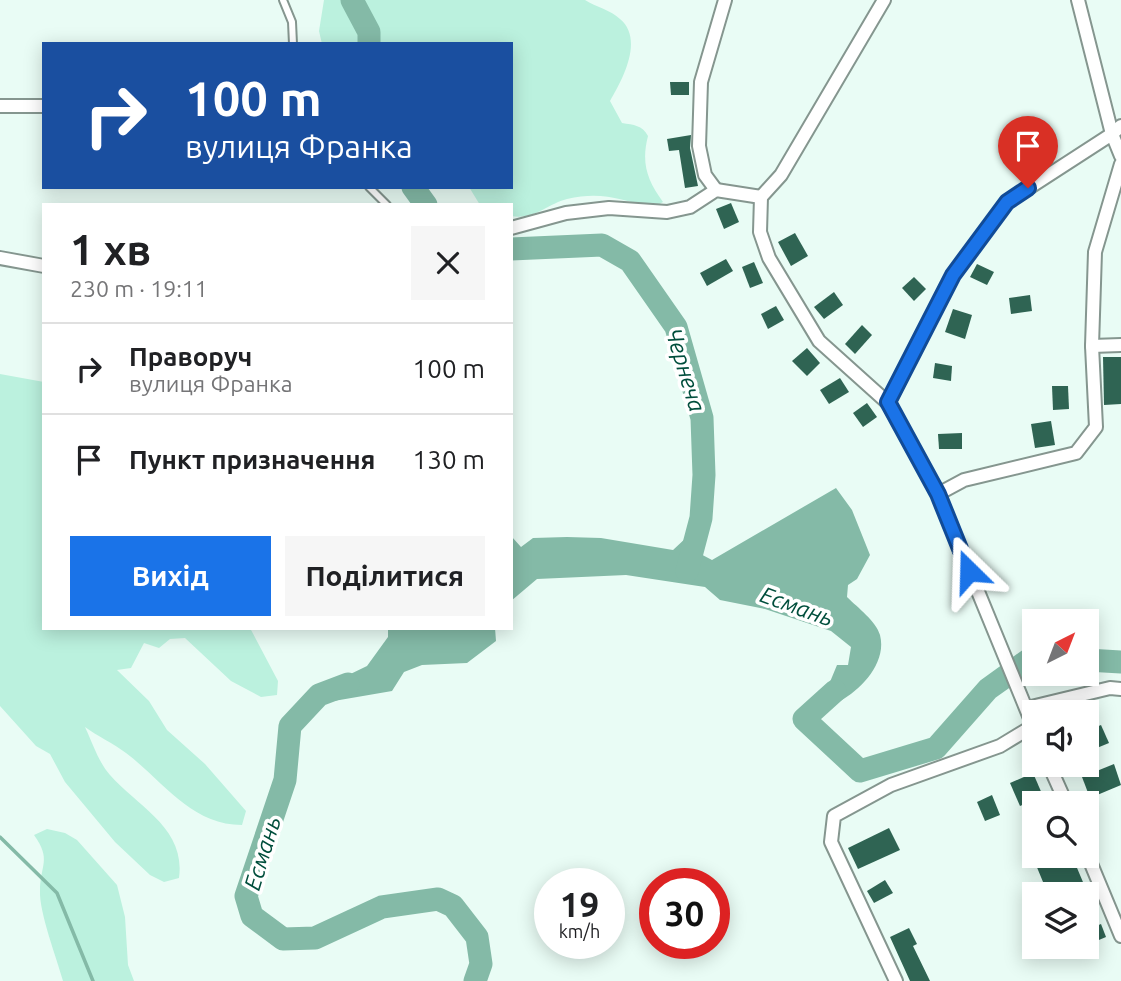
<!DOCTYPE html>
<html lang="uk">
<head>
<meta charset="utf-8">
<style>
  :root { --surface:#fff; --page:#f6f6f6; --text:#202124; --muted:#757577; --line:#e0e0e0; --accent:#1a73e8 }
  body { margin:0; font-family:Ubuntu,sans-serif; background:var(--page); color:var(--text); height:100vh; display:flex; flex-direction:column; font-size:26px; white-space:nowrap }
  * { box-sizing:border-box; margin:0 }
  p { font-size:23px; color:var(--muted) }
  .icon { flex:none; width:38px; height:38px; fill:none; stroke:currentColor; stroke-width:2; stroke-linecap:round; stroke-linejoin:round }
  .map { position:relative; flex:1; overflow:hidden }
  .sheet { position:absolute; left:42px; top:203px; width:471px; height:427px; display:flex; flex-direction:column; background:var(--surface); border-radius:0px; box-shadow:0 4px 18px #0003 }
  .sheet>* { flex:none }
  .top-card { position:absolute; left:42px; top:42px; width:471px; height:147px; border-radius:0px; box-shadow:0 4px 18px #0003; background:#1a4fa0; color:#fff; overflow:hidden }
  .needle { width:46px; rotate:42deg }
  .tools { position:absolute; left:1022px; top:609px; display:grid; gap:14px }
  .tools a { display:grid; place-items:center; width:77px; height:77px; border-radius:0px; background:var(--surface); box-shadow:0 4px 18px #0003; font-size:35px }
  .speed { position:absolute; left:534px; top:868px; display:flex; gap:14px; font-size:35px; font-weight:700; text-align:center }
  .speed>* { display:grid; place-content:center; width:91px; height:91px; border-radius:50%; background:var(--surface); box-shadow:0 4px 18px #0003; line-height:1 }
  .speed small { font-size:18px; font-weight:400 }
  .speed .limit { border:10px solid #d22; background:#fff; color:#111 }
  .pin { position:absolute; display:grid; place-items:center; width:60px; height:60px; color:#fff; margin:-72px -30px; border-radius:50% 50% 50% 0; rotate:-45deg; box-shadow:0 0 7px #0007 }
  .pin .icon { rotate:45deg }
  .me { position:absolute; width:77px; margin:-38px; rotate:338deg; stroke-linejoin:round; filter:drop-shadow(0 0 5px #0008) }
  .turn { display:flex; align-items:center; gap:24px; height:147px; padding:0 28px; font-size:32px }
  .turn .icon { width:91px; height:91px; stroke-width:2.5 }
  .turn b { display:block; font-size:49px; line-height:60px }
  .round { display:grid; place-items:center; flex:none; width:74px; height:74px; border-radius:0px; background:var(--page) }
  .overview { display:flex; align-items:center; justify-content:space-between; height:119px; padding:0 28px }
  h1 { font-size:42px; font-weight:700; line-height:52px }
  .action { display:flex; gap:14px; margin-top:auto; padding:14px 28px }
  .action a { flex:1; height:80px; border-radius:0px; background:var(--accent); color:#fff; font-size:28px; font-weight:700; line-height:80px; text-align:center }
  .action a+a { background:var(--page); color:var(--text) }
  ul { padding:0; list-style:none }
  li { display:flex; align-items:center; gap:21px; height:91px; padding:0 28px; border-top:2px solid var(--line) }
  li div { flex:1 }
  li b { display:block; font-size:26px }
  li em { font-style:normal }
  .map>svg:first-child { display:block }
  .green { fill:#bbf1de }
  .water { fill:#84baa7 }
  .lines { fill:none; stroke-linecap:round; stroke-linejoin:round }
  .stream { stroke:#84baa7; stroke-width:3.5 }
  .river { stroke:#84baa7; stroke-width:23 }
  .building { fill:#2f6453 }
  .lane-casing { stroke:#85968f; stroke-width:10 }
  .street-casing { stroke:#85968f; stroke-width:16 }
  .lane { stroke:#fff; stroke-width:6 }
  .street { stroke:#fff; stroke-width:12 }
  .route-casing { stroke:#114b97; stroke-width:18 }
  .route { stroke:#1a73e8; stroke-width:12 }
  .labels { text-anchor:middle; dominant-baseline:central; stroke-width:7; stroke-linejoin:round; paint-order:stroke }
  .water-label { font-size:23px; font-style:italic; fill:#004e3c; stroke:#fff }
</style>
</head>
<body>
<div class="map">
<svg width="1121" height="981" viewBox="0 0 1121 981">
  <rect width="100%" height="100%" fill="#e9fcf5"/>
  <!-- green -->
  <g class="green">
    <path d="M324,0H585C596,7 611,10 620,19C644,39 623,79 610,101L622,123C634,125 642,125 648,136C641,163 647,180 663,202L652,208C620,199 601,191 567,199C547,204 535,220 511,216V205H480L469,187H511V44H322L319,31Z"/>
    <path d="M0,374L44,382V628H250L278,681L277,695L261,697L231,681L185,638L170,639L159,648L144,643L131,668L117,670L149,701L167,730L205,764L246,811L242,825C191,825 163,781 126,753C113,743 97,736 85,727C92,742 99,763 110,775C138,807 186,828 179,878L164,882L150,875L115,842L65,782L50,754L36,746L0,706Z"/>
    <path d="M47,829L65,833L77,840L117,885L125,917L128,965L134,981H63C57,959 39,912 40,891C40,865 52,860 34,835Z"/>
  </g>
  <!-- water -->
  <g class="water">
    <path d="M836,488L852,510L870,555L857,579L848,585L847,597C858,608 876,621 880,635C887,662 862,689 840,701C832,706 822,708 814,710L825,694L837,665H848L851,647L831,631L765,609L720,600L705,587L626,575L537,579L511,601V532L512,537L521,547L533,538L567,537L601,538L673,550L688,536L693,550L712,560Z"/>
    <path d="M388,628H495L496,641L467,663L422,665L404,672L392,691L328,702L319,695L336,681L367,666L388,637Z"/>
  </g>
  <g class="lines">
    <!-- stream -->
    <path class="stream" d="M0,837L57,893L93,981"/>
    <!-- river -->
    <g class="river">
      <path d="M352,0L369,32V44"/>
      <path d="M413,187L426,205"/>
      <path d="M511,249L602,245L630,261L676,327L702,418L704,475L701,518L687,571"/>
      <path d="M1087,660L1121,662"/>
      <path d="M348,684L319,695L290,726L285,780L246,896L252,916L283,939L315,938L382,907L438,899L453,906L477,937L481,964L475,981"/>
      <path d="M835,691L804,719L860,771L936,748L988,689L1034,656"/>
    </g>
  </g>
  <!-- building -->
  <g class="building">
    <path d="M670,82H689V95H671Z"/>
    <path d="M691,135L690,148L698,186L685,188L679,150L669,151L667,139Z"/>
    <path d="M731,203L739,222L724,229L716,209Z"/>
    <path d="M795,233L808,256L791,266L778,242Z"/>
    <path d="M726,259L733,271L707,286L700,273Z"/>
    <path d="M754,262L763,283L750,288L742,267Z"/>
    <path d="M977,264L994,272L987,285L970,277Z"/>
    <path d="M914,277L926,289L914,301L902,288Z"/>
    <path d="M834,292L843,305L824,319L814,307Z"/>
    <path d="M1030,295L1032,311L1011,314L1009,298Z"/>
    <path d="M776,306L784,320L768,329L761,314Z"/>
    <path d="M953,309L972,315L965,339L945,332Z"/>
    <path d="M862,325L872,335L855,354L845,344Z"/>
    <path d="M807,348L820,363L807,376L792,361Z"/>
    <path d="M1103,357H1121V404L1104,405Z"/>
    <path d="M935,363L952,366L951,381L933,378Z"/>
    <path d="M840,378L849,392L829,404L820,390Z"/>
    <path d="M1052,386H1068L1069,409L1053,410Z"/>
    <path d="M867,403L877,417L863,427L853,413Z"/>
    <path d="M1051,421L1055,445L1035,448L1031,424Z"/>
    <path d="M962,433V449H939L938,434Z"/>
    <path d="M1101,725L1109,743L1087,752V731Z"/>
    <path d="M1114,764L1121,785L1090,798L1082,777Z"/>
    <path d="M1033,773L1043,796L1020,806L1010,783Z"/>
    <path d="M992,795L1000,815L985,821L977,802Z"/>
    <path d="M889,828L900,850L858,869L848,848Z"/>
    <path d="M1050,856H1072L1088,894H1048L1036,865L1051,859Z"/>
    <path d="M885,880L893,893L874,903L867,891Z"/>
    <path d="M1101,924L1106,937L1087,945V930Z"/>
    <path d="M909,928L917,944L913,946L930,981H910L890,937Z"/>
  </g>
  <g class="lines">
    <!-- lane casing -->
    <g class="lane-casing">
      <g id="lane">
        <path d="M283,0L292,22L293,44"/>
        <path d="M369,187L387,205"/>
      </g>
    </g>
    <!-- street casing -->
    <g class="street-casing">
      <g id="street">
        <path d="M884,0L781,175L761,197L760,232L769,258L819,341L888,403L938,494L1034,728"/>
        <path d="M1078,0L1112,134L1121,156"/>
        <path d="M0,106H44"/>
        <path d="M716,190L705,175L699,146L701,82L725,0"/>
        <path d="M511,228L566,213L609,208L667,212L690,207L716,190L761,197"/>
        <path d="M0,258L44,266"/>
        <path d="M1092,346L1121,345"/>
        <path d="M888,403L953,275L1007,202L1112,134L1121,126"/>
        <path d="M938,494L964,480L1076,453L1096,427L1092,346L1095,252L1121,164"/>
        <path d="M1027,708L1110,688L1121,689"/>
        <path d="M1049,765L1066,803"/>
        <path d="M1087,854L1121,936"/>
        <path d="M896,981L831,842L834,816L891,785L1000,746L1033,726"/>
      </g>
    </g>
    <!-- lane -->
    <use href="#lane" class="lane"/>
    <!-- street -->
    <use href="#street" class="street"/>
  </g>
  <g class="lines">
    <!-- route casing -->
    <g class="route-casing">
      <path id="route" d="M969,571L938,494L888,402L953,275L1007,202L1028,188"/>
    </g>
    <!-- route -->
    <use href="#route" class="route"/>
  </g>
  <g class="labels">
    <!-- water labels -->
    <g class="water-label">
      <text transform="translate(686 370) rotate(73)">Чернеча</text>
      <text transform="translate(797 606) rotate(20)">Есмань</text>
      <text transform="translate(262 853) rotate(-73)">Есмань</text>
    </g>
  </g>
</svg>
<div class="tools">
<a><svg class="needle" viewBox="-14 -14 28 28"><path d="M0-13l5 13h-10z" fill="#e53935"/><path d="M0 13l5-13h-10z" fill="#757577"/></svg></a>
<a><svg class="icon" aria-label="sound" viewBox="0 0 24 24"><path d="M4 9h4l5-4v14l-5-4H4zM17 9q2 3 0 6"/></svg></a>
<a><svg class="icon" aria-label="search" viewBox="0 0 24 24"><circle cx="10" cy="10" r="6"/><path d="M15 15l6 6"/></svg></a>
<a><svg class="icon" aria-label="layers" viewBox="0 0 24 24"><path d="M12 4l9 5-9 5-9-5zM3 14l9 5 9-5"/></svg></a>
</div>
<div class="speed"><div>19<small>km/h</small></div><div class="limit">30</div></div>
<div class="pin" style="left:1028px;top:188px;background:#d93025"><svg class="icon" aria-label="arrive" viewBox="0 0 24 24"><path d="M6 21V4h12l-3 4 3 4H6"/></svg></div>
<svg class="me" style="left:969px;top:571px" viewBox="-20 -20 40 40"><path d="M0-17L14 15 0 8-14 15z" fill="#1a73e8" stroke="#fff" stroke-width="4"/></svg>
<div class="top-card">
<div class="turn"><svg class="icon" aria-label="right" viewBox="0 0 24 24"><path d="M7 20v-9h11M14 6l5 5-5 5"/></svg><div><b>100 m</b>вулиця Франка</div></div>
</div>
<section class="sheet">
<div class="overview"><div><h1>1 хв</h1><p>230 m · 19:11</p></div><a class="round"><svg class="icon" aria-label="close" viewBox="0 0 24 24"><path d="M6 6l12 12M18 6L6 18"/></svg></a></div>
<ul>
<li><svg class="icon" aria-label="right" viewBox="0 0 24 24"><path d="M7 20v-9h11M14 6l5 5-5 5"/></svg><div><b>Праворуч</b><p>вулиця Франка</p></div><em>100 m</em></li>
<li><svg class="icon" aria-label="arrive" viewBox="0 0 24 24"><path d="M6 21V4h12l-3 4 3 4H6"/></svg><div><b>Пункт призначення</b></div><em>130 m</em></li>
</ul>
<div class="action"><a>Вихід</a><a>Поділитися</a></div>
</section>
</div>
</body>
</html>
